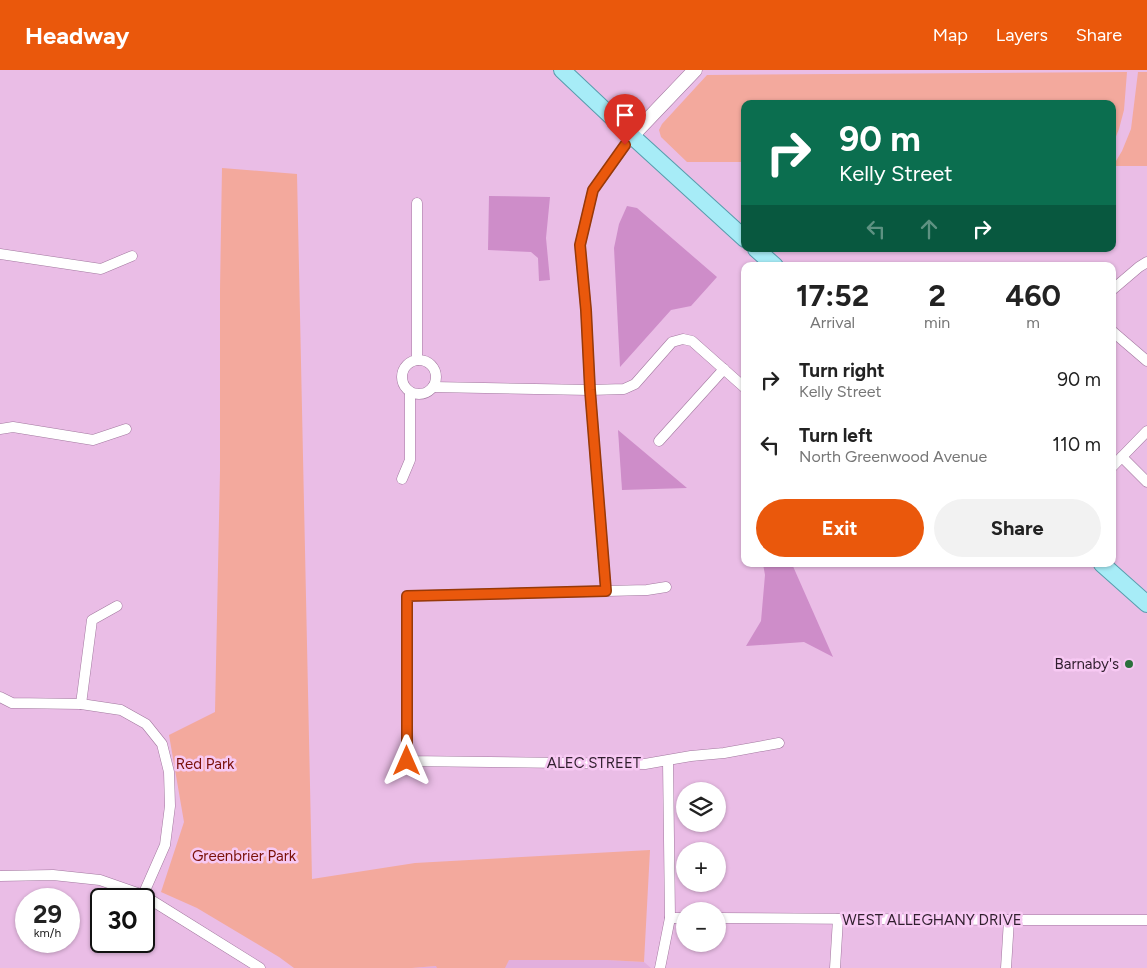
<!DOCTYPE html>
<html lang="en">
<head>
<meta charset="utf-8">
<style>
  :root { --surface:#fff; --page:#f2f2f2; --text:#222; --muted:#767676; --accent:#ea580c }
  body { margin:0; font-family:Figtree,sans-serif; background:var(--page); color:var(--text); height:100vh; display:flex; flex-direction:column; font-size:19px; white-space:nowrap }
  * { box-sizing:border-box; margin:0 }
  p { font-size:16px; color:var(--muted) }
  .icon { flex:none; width:28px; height:28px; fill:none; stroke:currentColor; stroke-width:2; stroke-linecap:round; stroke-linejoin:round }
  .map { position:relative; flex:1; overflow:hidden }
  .drawer { position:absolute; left:741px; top:192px; width:375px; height:305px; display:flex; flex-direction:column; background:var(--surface); border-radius:10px; box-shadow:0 1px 4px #0004 }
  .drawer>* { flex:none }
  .banner { position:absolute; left:741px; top:30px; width:375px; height:152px; border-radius:10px; box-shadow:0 1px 4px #0004; background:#0b6e4f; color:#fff; overflow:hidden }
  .controls { position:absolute; left:676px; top:712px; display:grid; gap:10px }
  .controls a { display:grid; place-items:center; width:50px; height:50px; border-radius:50%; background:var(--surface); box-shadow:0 1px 4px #0004; font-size:25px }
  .speed { position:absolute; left:15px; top:818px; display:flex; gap:10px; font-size:25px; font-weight:700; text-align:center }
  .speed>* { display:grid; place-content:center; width:65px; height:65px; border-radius:50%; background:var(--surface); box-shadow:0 1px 4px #0004; line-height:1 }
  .speed small { font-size:12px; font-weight:400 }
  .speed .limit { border:2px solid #111; border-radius:8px; background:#fff; color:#111 }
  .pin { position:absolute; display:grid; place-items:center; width:42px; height:42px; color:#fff; margin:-51px -21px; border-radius:50% 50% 50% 0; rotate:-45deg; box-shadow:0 0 5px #0007 }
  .pin .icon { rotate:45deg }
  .me { position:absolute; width:55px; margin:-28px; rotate:0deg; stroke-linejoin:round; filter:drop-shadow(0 0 4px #0008) }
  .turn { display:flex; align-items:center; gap:18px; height:105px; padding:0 15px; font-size:22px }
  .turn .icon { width:65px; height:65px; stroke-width:2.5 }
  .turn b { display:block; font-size:35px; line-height:42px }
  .lanes { display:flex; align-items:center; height:48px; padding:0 15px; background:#0003; justify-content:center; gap:25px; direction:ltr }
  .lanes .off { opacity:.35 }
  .eta { display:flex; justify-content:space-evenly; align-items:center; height:85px; text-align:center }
  .eta b { font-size:30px; font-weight:700; line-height:35px }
  .cta { display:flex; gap:10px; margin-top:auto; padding:10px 15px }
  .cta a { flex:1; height:58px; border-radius:30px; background:var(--accent); color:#fff; font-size:20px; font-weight:700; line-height:58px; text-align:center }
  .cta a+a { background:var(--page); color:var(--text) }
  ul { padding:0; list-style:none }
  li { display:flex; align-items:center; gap:15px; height:65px; padding:0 15px }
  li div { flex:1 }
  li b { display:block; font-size:19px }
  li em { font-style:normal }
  header { display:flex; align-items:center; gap:30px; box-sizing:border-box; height:70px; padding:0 25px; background:var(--accent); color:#fff }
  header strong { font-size:24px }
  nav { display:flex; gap:28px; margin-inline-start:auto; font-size:18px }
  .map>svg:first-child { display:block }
  .built { fill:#e2afdd }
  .green { fill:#f3a99d }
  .water { fill:#ce8dc9 }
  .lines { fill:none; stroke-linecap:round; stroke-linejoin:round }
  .street-casing { stroke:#a2789f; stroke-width:11 }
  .secondary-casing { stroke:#a2789f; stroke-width:15 }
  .primary-casing { stroke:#579cad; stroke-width:18 }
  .street { stroke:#fff; stroke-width:10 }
  .secondary { stroke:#fff; stroke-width:14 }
  .primary { stroke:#a7ecf7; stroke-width:16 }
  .route-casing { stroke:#983908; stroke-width:12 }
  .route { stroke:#ea580c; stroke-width:9 }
  .poi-dot { fill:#2a703c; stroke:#f7c9f3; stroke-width:2 }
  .labels { text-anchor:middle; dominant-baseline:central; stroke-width:5; stroke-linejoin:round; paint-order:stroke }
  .poi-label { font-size:15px; fill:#301f2e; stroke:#f7c9f3; text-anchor:end }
  .street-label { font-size:15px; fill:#301f2e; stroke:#f7c9f3 }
  .park-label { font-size:15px; fill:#7a1009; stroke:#f7c9f3 }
</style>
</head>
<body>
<header>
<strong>Headway</strong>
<nav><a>Map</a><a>Layers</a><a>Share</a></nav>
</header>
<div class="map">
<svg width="1147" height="898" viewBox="0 0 1147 898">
  <rect width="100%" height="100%" fill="#eabde6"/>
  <!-- built -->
  <path class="built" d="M509,890H607L644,892L651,898H412Z"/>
  <!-- green -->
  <g class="green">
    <path d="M1127,2L1124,40L1119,59L1113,74L1112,34H745V92H687L661,67L659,60L662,54L707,5Z"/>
    <path d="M1138,2H1147V96H1113L1122,81L1131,59Z"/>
    <path d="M222,98L297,104L312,809L415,793L650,780L644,892L607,890H509L505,898H437L436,896L412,898H294L279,887L197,838L161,822L184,752L169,665L215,642L220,401V219Z"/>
  </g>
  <!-- water -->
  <g class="water">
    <path d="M489,126L550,127L546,168L550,210L539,211L538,188L531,182L488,180Z"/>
    <path d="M627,136L637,138L717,207L691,236L671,240L620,297L614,178L619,154Z"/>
    <path d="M618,360L687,418L622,420Z"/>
    <path d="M763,494H792L833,587L804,572L746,576L761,551L765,505Z"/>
  </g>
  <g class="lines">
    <!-- street casing -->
    <g class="street-casing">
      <g id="street">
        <path d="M417,133V290"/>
        <path d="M0,184L101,199L132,186"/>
        <path d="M1112,220L1139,197L1147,192"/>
        <path d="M1112,261L1147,291"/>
        <circle cx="419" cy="307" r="17"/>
        <path d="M433,317L590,320L624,319L635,314L672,272L683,269L692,271L745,318"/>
        <path d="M0,359L13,357L93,370L126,359"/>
        <path d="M659,371L724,299"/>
        <path d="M1122,387L1147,412"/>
        <path d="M1112,397L1147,361"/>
        <path d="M402,409L410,390V322"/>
        <path d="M666,517L647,520L407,526V691L645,694L691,686L724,683L779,673"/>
        <path d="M606,521L590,320L586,240L580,175L593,120L632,66"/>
        <path d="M0,627L12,633L81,634L121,640L146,654L162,674L169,702L170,736L165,775L143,825"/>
        <path d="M81,634L92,550L117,536"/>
        <path d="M0,806L53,805L100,810L143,825L260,898"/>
        <path d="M670,848H685"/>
        <path d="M718,848L1009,850H1147"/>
        <path d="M660,898L670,848L668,691"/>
        <path d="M835,898L838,849"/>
        <path d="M1006,898L1009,850"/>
      </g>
    </g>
    <!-- secondary casing -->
    <g class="secondary-casing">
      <path id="secondary" d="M632,66L695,0"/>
    </g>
    <!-- primary casing -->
    <g class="primary-casing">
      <g id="primary">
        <path d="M562,0L632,66L745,169"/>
        <path d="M756,179L775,196"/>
        <path d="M1102,494L1147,534"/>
      </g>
    </g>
    <!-- street -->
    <use href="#street" class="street"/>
    <!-- secondary -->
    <use href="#secondary" class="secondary"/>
    <!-- primary -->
    <use href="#primary" class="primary"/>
  </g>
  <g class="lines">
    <!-- route casing -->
    <g class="route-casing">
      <path id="route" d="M407,691V526L606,521L590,320L586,240L580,175L593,120L625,75"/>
    </g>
    <!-- route -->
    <use href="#route" class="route"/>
  </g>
  <!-- markers -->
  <circle class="poi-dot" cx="1129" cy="594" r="5"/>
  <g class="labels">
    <!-- poi labels -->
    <g class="poi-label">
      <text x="1119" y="594">Barnaby's</text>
    </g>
    <!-- street labels -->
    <g class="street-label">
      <text x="594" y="693">ALEC STREET</text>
      <text x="932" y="850">WEST ALLEGHANY DRIVE</text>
    </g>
    <!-- park labels -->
    <g class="park-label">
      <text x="205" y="694">Red Park</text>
      <text x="244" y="786">Greenbrier Park</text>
    </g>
  </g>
</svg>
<div class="controls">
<a><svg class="icon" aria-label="layers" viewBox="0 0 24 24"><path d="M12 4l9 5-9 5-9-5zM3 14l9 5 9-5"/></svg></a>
<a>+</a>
<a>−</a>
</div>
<div class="speed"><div>29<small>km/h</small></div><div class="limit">30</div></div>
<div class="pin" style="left:625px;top:75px;background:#d93025"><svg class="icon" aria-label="arrive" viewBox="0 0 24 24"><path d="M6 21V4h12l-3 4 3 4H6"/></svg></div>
<svg class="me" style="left:407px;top:691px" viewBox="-20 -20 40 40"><path d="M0-17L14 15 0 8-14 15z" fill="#ea580c" stroke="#fff" stroke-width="4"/></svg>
<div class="banner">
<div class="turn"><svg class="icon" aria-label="right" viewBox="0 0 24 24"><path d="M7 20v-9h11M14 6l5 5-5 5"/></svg><div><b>90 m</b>Kelly Street</div></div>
<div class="lanes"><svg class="icon off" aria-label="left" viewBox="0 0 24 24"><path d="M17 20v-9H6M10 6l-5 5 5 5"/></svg><svg class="icon off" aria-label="ahead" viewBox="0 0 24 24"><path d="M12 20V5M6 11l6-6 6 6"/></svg><svg class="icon" aria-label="right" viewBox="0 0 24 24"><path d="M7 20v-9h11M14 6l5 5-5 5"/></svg></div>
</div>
<section class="drawer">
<div class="eta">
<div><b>17:52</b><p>Arrival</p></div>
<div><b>2</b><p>min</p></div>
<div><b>460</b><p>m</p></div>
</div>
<ul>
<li><svg class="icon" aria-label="right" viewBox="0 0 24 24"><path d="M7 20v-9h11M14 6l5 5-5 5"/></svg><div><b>Turn right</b><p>Kelly Street</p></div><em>90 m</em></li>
<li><svg class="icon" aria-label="left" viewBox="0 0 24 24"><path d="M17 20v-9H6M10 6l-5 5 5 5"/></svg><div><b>Turn left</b><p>North Greenwood Avenue</p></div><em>110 m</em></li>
</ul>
<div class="cta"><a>Exit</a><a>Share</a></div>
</section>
</div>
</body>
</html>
